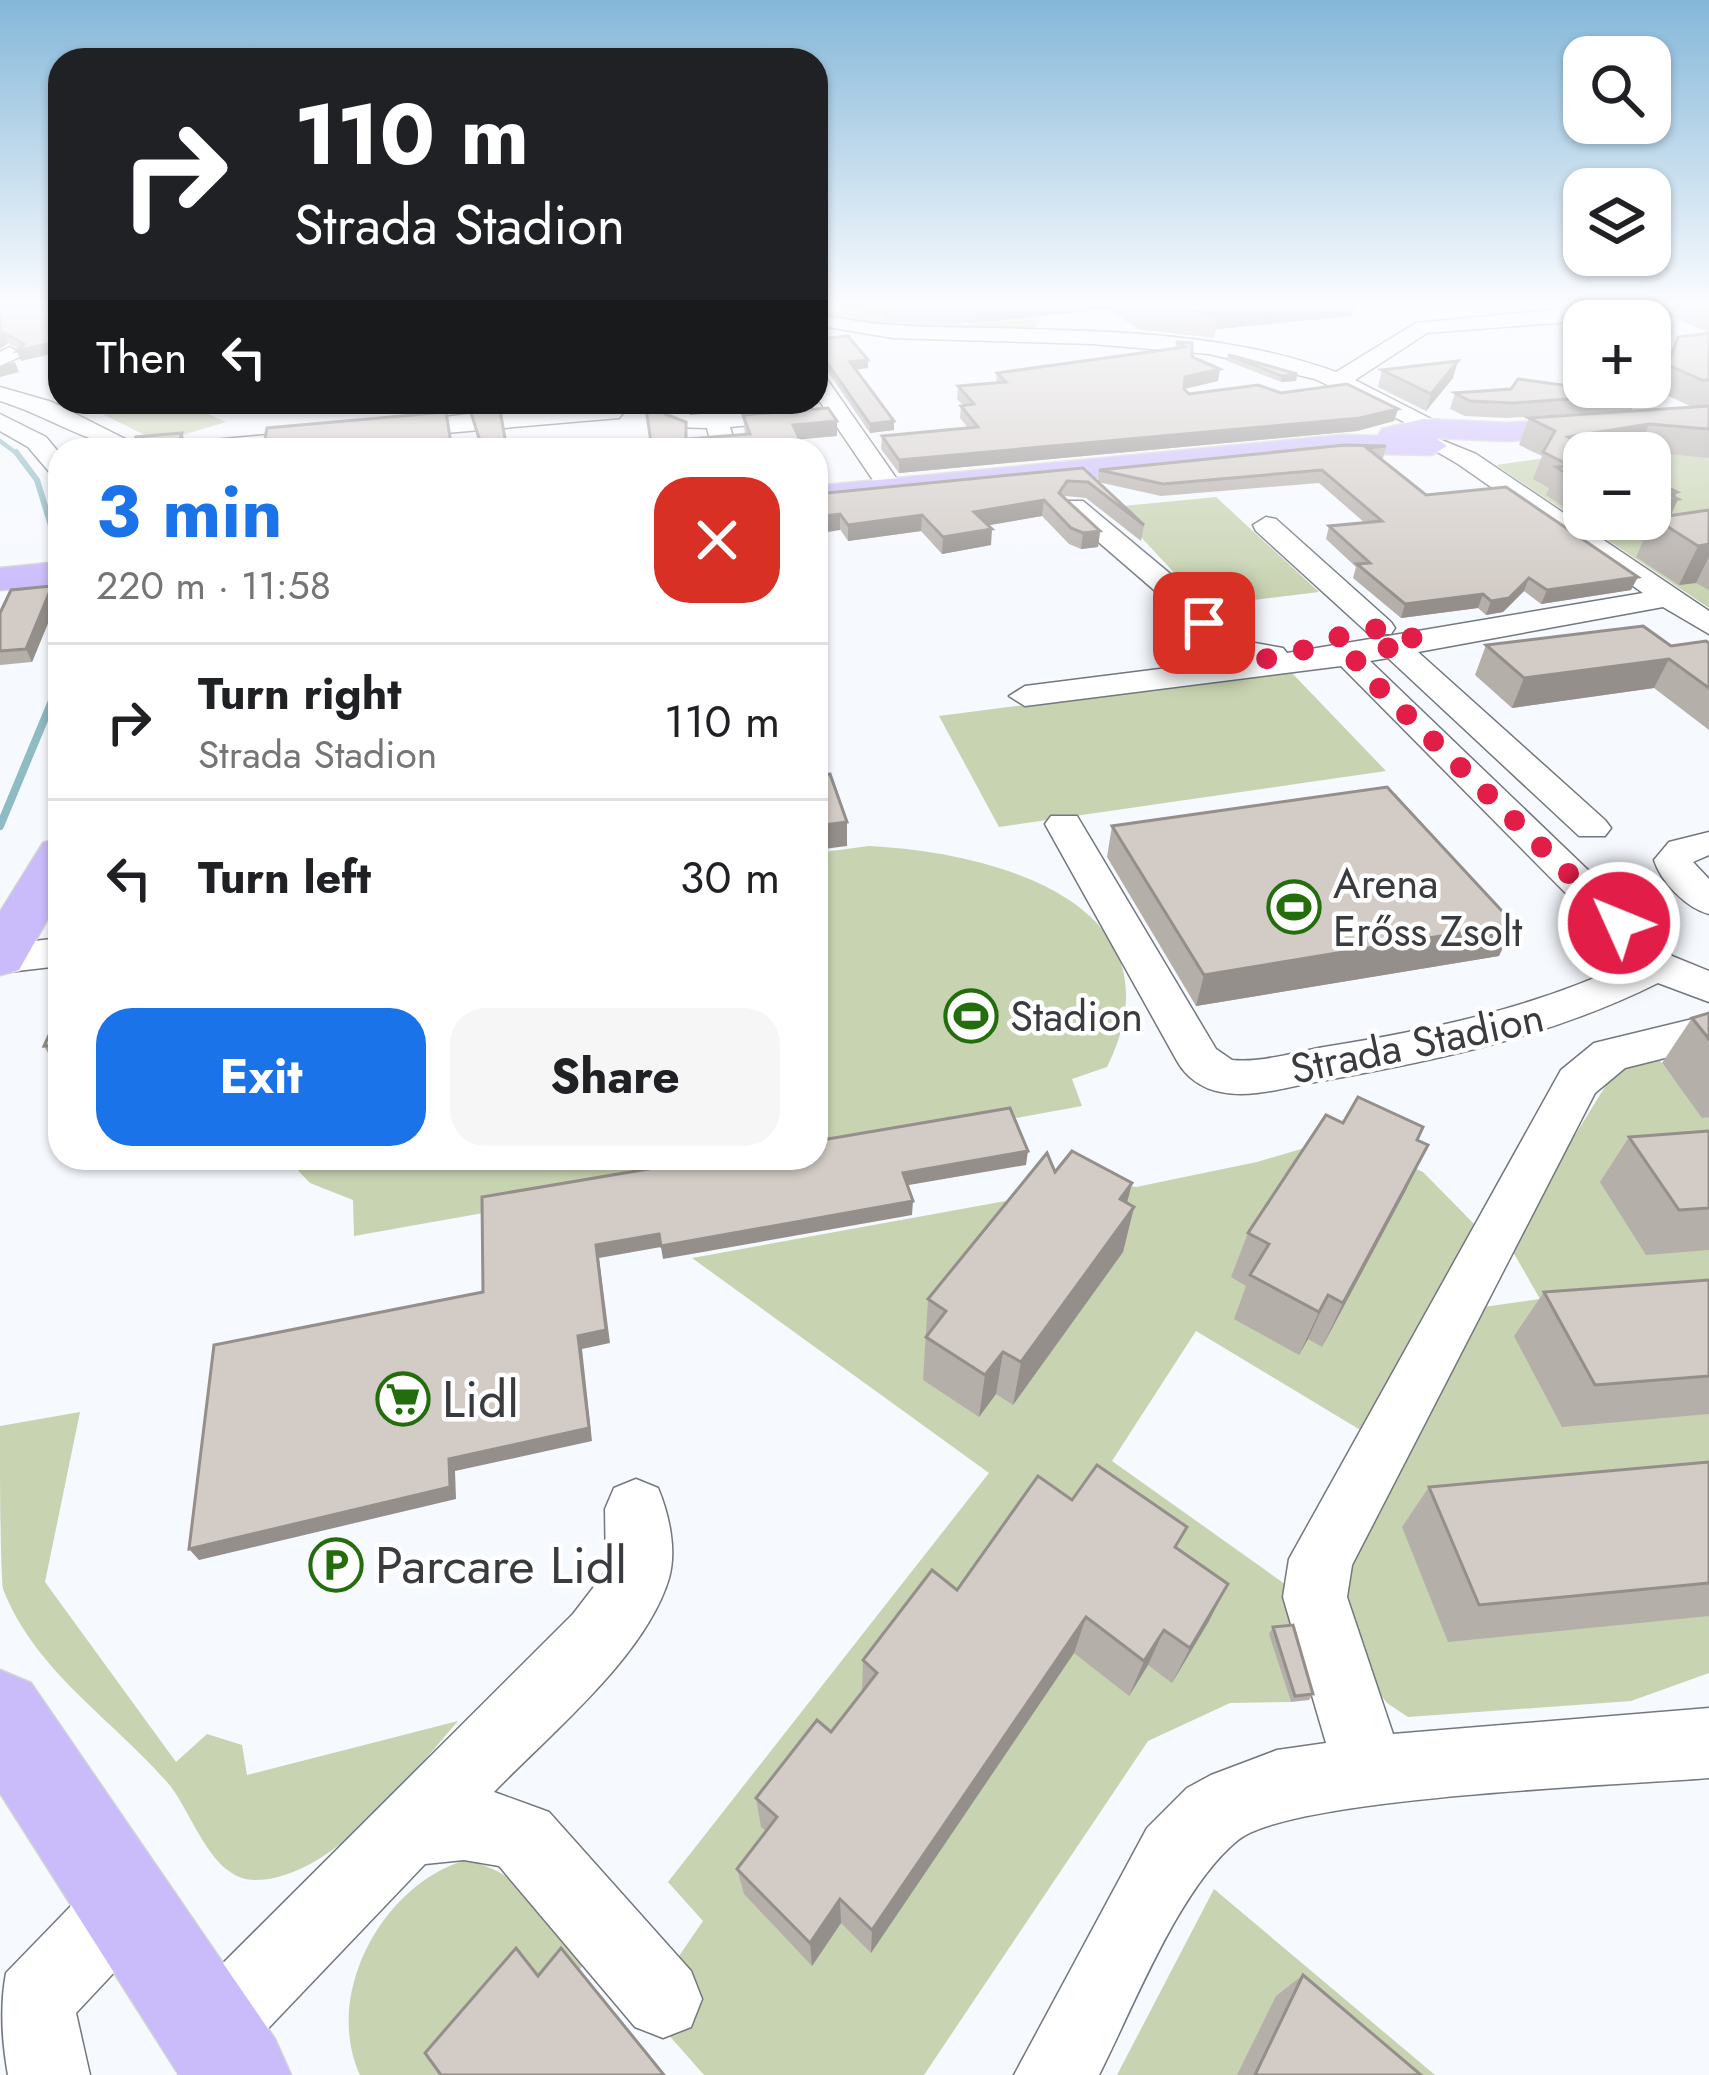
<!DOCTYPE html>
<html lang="en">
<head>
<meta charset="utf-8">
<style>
  :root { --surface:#fff; --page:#f6f6f6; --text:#202124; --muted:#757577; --line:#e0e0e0; --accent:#1a73e8 }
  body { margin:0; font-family:Jost,sans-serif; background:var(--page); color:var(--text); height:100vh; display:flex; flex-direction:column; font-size:45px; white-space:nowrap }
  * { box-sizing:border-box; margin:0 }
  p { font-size:39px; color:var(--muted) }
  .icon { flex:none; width:66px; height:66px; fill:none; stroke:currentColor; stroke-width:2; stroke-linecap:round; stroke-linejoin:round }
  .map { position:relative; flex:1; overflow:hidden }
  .panel { position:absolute; left:48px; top:438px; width:780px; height:732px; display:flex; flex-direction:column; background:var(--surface); border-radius:36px; box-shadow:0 3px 9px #0004 }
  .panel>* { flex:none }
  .hud { position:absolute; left:48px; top:48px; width:780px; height:366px; border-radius:36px; box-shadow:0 3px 9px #0004; background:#202124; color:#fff; overflow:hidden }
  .tools { position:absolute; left:1563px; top:36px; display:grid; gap:24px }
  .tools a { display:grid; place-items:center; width:108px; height:108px; border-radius:24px; background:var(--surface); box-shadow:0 3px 9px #0004; font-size:60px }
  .pin { position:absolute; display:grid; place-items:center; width:102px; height:102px; color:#fff; margin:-51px; border-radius:24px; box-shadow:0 6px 18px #0006 }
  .me { position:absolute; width:132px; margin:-66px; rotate:314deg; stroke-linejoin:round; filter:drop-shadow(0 0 9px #0008) }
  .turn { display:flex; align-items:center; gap:42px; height:252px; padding:0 48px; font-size:54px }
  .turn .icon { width:156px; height:156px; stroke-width:2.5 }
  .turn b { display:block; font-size:84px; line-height:102px }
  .then { display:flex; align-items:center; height:114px; padding:0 48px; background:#0003; gap:24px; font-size:45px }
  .round { display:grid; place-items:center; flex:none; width:126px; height:126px; border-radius:36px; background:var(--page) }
  .overview { display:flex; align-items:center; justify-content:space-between; height:204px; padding:0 48px }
  h1 { font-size:72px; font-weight:700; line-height:90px; color:var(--accent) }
  .button { display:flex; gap:24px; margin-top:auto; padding:24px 48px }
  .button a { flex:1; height:138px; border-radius:36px; background:var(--accent); color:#fff; font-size:48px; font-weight:700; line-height:138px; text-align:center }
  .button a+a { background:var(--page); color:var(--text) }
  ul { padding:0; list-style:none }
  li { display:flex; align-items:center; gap:36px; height:156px; padding:0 48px; border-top:3px solid var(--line) }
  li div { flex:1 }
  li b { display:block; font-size:45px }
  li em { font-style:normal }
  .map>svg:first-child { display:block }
  .green { fill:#c8d3b1 }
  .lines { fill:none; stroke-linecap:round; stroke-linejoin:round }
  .stream-far2 { stroke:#8fbbc2; stroke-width:4.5 }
  .stream-far1 { stroke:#8fbbc2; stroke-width:6 }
  .stream { stroke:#8fbbc2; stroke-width:8 }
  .minor-casing { stroke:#73777e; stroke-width:3 }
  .major-casing { stroke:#d3d4d5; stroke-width:3 }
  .minor { fill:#fff; fill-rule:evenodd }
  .major { fill:#cabbfb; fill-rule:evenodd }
  .wall { fill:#b5afaa }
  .shaded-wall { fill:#948f8b }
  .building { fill:#d3ccc6; stroke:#948f8b; stroke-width:3 }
  .route { stroke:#e11d48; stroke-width:21; stroke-dasharray:0 37.8 }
  .labels { text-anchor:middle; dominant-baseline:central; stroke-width:9; stroke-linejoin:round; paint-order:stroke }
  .poi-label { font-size:42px; fill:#393b3e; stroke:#fff; text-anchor:start }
  .street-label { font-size:42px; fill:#393b3e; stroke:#fff }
  .near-poi-label { font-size:51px; fill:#393b3e; stroke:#fff; text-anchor:start }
</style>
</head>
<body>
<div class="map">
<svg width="1709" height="2075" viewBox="0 0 1709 2075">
  <rect width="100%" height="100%" fill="#f6f9fe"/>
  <!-- green -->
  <g class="green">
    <path d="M816,305H863L865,309C900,306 935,302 964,325L1042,317L1035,328L1018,330L878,327L816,314Z"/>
    <path d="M107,402H182L226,422L159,442L88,407Z"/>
    <path d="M1650,452L1709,454V608L1496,465L1545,458L1584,519H1650V453H1624Z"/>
    <path d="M1216,497L1319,592L1205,606L1113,507Z"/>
    <path d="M1290,671L1386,771L999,827L939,716Z"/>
    <path d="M869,846C993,852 1188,903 1107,1067L1072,1079L1082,1106L816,1154V853Z"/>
    <path d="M1658,1058L1702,1117H1709V1673L1631,1701L1408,1717L1387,1703L1371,1682L1341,1594L1360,1506L1469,1309L1540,1299L1508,1243L1621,1061Z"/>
    <path d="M1345,1136L1423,1172L1482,1232L1362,1431L1196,1331L1112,1461L1306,1599L1310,1629L1270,1634L1291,1702L1230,1703L1148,1741L924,2075H704L644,2007L703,1921L668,1882L989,1473L692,1258L1061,1191L1114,1183L1136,1187L1257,1162Z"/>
    <path d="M286,1158H792L354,1236L353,1200L310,1183Z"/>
    <path d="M80,1412L45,1582L176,1762L207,1734L242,1745L247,1775L458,1721C412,1774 332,1880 255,1880C210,1880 192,1810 167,1782C111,1718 35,1671 3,1589C0,1561 0,1462 0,1426Z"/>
    <path d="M463,1861C519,1866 552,1922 586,1961L558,1997L456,2075H360C323,1995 382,1886 463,1861Z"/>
    <path d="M1214,1889L1435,2075H1117Z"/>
  </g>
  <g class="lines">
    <!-- stream-far2 -->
    <path class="stream-far2" d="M0,441L19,455"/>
    <!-- stream-far1 -->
    <path class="stream-far1" d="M16,452L37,480L53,532"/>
    <!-- stream -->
    <path class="stream" d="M0,826L52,701L60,658"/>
    <!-- minor casing -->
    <g class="minor-casing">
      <g id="minor">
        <path d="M1603,305H1632L1595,320L1427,333L1355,380L1439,423V433L1431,435L1315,379L1209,354L1092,344L893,338L816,325V313C874,328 931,327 990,328C1106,331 1226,332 1336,372L1416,323Z"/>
        <path d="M10,347L24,355L0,366V352Z"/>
        <path d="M816,373L824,375L899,482L903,487L899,492H881L816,396Z"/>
        <path d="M0,387L52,402L147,450C95,450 50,416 0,401Z"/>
        <path d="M664,402H686L690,415L803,406L815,413L803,420L730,427L735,444L732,449L718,450L711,444L707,428L672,427Z"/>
        <path d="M611,406L623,413L619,418L387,438L375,431L387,424L477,413Z"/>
        <path d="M0,414L46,437L60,454V477L51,474L28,447L0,431Z"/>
        <path d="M322,430L330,432V442L259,450H168L180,443Z"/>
        <path d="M1439,439L1476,454L1709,611V634L1663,607L1418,652L1605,820L1611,828L1605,836H1579L1388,658L1370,661L1661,940L1672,956L1709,971V1002L1658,983C1552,1036 1438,1060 1321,1081C1289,1086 1253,1099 1221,1092C1202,1089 1186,1077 1177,1061L1045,824L1051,816H1077L1216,1049L1232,1060C1262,1063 1295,1052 1324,1047C1430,1030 1531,1009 1628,963L1630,958L1341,666L1025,706L1009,696L1025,686L1231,660L1216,654L1176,609L1065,513L1061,507L1065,501H1083L1198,597L1238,640L1283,648L1287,653L1643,593L1458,464L1427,446Z"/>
        <path d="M1266,517L1276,519L1391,622L1395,628L1391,634H1369L1256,531L1253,525Z"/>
        <path d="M1709,832V855L1693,862L1709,879V914C1686,908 1661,882 1654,860L1669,842Z"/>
        <path d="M60,938V966L0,973V945Z"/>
        <path d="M1709,1015V1047L1625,1068L1595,1093L1352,1565L1347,1597L1393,1734L1709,1708V1778C1624,1785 1291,1797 1238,1840C1179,1888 1134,2006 1099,2075H1014L1147,1828L1187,1788L1211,1775L1277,1750L1326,1743L1283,1597L1289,1559L1561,1070L1594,1043Z"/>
        <path d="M636,1479L658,1488C669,1514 677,1550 669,1578C646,1656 550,1734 494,1792L549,1812L691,1971L702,1999L691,2027L663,2038L635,2027L499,1866L464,1860L425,1864L238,2060L210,2072L182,2060L170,2032L182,2004L573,1614L606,1571L605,1509L614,1488Z"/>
        <path d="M125,1867L152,1878L163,1905L152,1932L76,2013L90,2075H8C2,2042 0,2005 6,1973L98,1878Z"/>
      </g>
    </g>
    <!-- major casing -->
    <g class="major-casing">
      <g id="major">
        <path d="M1709,409V427L1507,441L1435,438L1447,446L1432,455L1342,453L816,506V486L1342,435L1378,436L1382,429L1423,419L1507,423Z"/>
        <path d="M60,562V584L0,590V568Z"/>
        <path d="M60,838V897L19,970L0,975V912L43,843Z"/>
        <path d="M0,1670L31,1683L275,2039L291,2075H179L0,1793Z"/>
      </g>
    </g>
    <!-- minor -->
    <use href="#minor" class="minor"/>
    <!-- major -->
    <use href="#major" class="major"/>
  </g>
  <!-- wall -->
  <g class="wall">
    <path d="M0,305H60L21,361L17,351L19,349L8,343L0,349Z"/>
    <path d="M872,305H1355L1352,316L1216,329L1214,338L1138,329L1108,309L975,323L889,320Z"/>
    <path d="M1640,305H1709V332Z"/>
    <path d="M1709,333V406H1690L1658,391L1678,337Z"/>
    <path d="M816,339L868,360V368L856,370L894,430L870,433L828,372L817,369Z"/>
    <path d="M1176,342L1192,343V357L1220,369L1218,381L1184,389L1189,394L1281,393L1398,409L1394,421L1357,431L899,473L881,449L882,436L968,428L960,418L961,406L963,405L957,399L958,386L996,383L997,373L1175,349Z"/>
    <path d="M1228,355L1297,374L1296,381L1281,382L1227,361Z"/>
    <path d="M1382,370L1453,378L1426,411L1378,387Z"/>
    <path d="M1455,393L1638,394L1632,410L1507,418L1465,416L1450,409Z"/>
    <path d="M645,402L665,414L687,439L745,435L743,415L837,436L800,439L805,450H651Z"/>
    <path d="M1709,406V458L1638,451L1624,453H1584V519H1650L1677,492L1675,497L1678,499L1670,516L1709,510V590L1696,583L1679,585L1636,557L1648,530L1605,535L1546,495L1549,488L1533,479L1542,456L1519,445L1529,418Z"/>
    <path d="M471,413L507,450H480Z"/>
    <path d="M1386,446L1383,458L1380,459L1426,495L1631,590L1541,604L1524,591L1503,612L1486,615L1478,608L1401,618L1353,578L1356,567L1326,539L1329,526L1365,523L1319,483L1161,496L1098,482L1144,525L1141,541L1086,498L1065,496L1064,498L1100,531L1098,547L1081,549L1069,544L1042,516L988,525L991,545L942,554L921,531L848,541L816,494L1083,468L1098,482L1099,470Z"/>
    <path d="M52,586L58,599L32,662L0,665V613Z"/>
    <path d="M1709,643V730L1654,688L1512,708L1475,675L1486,645L1671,646Z"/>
    <path d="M1112,826L1499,956L1196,1006L1107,857Z"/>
    <path d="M60,1011V1062L54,1063L44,1046Z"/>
    <path d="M1709,1013V1117L1702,1118L1662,1063L1692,1018Z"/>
    <path d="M1343,1123L1417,1140L1406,1190L1322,1347L1308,1339L1299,1355L1234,1319L1246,1286L1231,1277L1248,1233Z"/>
    <path d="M1709,1131V1250L1646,1255L1600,1182L1629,1137Z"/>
    <path d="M1055,1172L1134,1207L1123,1252L1013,1405L996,1394L979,1417L923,1380L928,1299Z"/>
    <path d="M1709,1280V1414L1562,1427L1514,1336L1544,1292Z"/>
    <path d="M1709,1462V1616L1448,1642L1402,1527L1429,1487Z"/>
    <path d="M1072,1500L1178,1549L1209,1621L1172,1683L1148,1665L1129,1696L1074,1653L871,1953L841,1923L812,1966L744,1894L737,1869L766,1831L761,1827L756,1798L831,1732L862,1691L863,1660L957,1590Z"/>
    <path d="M1273,1627L1313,1694L1309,1700L1291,1702L1269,1634Z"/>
    <path d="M1303,1975L1421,2075H1237L1276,1996Z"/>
  </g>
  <!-- shaded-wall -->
  <g class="shaded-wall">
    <path d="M976,305H1108V309L975,323Z"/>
    <path d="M1221,305H1355L1352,316L1216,329L1218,314L1204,307Z"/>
    <path d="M4,333L8,343L0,349V336Z"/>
    <path d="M60,341V352L21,361L17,351Z"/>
    <path d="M868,360V368L850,370V362Z"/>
    <path d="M1458,361L1453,378L1426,411L1431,394Z"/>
    <path d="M15,362L19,372L0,377V366Z"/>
    <path d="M1220,369L1218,381L1183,389L1185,377Z"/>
    <path d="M1297,374L1296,381L1281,382L1282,376Z"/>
    <path d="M734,402H802L735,407Z"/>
    <path d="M1398,409L1394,421L1357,431L899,473V460Z"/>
    <path d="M837,421V436L793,440V425Z"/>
    <path d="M894,421V430L870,433V424Z"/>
    <path d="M1649,424L1638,451L1624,453H1584L1568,437Z"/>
    <path d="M182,433L188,450H177Z"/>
    <path d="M1677,492L1674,499H1678L1666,526L1654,518L1648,530L1605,535L1612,519H1650V502L1668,494Z"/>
    <path d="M1044,500L1042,516L973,528L974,512Z"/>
    <path d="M840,514V530L816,534V517Z"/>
    <path d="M922,515L921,531L848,541V525Z"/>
    <path d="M992,529L991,545L942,554L943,537Z"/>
    <path d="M1100,531L1098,547L1081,549L1083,533Z"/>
    <path d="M1709,544V557L1696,583L1679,585L1698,546Z"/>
    <path d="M1638,577L1631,590L1541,604L1547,590Z"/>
    <path d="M1529,578L1524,591L1503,612L1486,615L1491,601Z"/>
    <path d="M52,586L58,599L32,662L26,649Z"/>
    <path d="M1483,594L1478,608L1401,618L1405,604Z"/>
    <path d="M1669,659L1654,688L1512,708L1524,678Z"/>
    <path d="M847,822V846L816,850V826Z"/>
    <path d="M1514,924L1499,956L1196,1006L1204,975Z"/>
    <path d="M1428,1145L1406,1190L1322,1347L1343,1303Z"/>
    <path d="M1028,1151L1026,1165L903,1186V1173Z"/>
    <path d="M1132,1183L1122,1223L1134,1207L1123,1252L1013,1405L1021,1362L1120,1199Z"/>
    <path d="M913,1201L912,1215L663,1259L661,1247L599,1258L610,1343L582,1349L592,1441L455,1471L456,1499L199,1560L189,1549L578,1336L596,1245L659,1234Z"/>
    <path d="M1328,1295L1308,1339L1299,1355L1319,1312Z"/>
    <path d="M1003,1352L996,1394L979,1417L985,1375Z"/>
    <path d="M1228,1584L1209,1621L1172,1683L1190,1648Z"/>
    <path d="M1086,1617L1074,1653L871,1953L872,1930Z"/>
    <path d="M1164,1630L1148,1665L1129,1696L1144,1661Z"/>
    <path d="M840,1899L841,1923L812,1966L810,1943Z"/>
  </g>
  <!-- building -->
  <g class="building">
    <path d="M0,305H60V341L17,351L24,344L4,333L0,336Z"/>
    <path d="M1140,305H1221L1204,307L1218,314Z"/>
    <path d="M1709,333V380H1702L1668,365L1678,337Z"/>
    <path d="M848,336L868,360L850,362L894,421L870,424L828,364L816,361V339Z"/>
    <path d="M1176,342L1192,343V357L1220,369L1185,377L1184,389L1189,394L1258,385L1281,393L1347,384L1398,409L1360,418L899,460L882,436L978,427L961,406L974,404L958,386L1006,382L997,373L1185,347Z"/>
    <path d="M1228,355L1237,357L1297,374L1282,376Z"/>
    <path d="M1458,361L1431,394L1382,370Z"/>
    <path d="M1518,379L1584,388L1604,387L1638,394L1512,403L1470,401L1455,393L1511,389Z"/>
    <path d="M645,402H661L665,414L686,422V441L651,442Z"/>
    <path d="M1709,406V429L1649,424L1568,437L1600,453H1584V485L1556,467L1571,466L1543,452L1555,431L1529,418Z"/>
    <path d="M828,408L837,421L793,425L805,450H689L686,439L750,434L743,415Z"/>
    <path d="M500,410L507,450H483L471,413Z"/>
    <path d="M446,412L452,450H263L267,428Z"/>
    <path d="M182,433L177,450H131L136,437Z"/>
    <path d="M1345,445L1386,446L1367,448L1426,495L1506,487L1638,577L1547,590L1529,578L1509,598L1491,601L1483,594L1405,604L1357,564L1370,563L1329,526L1382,521L1322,470L1163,484L1099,470Z"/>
    <path d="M1083,468L1144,525L1088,482L1067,481L1059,493L1100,531L1083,533L1071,528L1044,500L974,512L992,529L943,537L922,515L848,525L840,514L816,517V494Z"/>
    <path d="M1650,479L1677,492L1668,494L1678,499L1650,502Z"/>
    <path d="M1709,510V544L1698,546L1654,518Z"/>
    <path d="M52,586L26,649L0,651V613L11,590Z"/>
    <path d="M1643,626L1671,646L1706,641L1709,643V688L1669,659L1524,678L1486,645Z"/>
    <path d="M830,774L847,822L816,826V775Z"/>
    <path d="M1387,787L1514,924L1204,975L1112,826Z"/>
    <path d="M60,1011V1045L44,1046Z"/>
    <path d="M1709,1013V1039L1692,1018Z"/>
    <path d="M1358,1097L1423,1127L1417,1140L1428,1145L1343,1303L1328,1295L1319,1312L1250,1275L1269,1244L1248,1233L1326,1115L1343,1123Z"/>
    <path d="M1010,1108L1028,1151L903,1173L913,1201L661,1246L659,1234L596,1245L606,1330L578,1336L589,1428L449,1459L450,1487L189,1549L214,1345L483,1292L482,1197L713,1158H816V1141Z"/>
    <path d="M1709,1131V1208L1679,1210L1629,1137Z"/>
    <path d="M1072,1151L1132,1183L1120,1199L1134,1207L1021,1362L1003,1352L985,1375L926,1337L946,1311L928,1299L1047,1153L1055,1172Z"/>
    <path d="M1709,1280V1376L1595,1385L1544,1292Z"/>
    <path d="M1709,1462V1583L1479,1605L1429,1487Z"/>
    <path d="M1097,1465L1187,1527L1175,1547L1228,1584L1190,1648L1164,1630L1144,1661L1086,1617L872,1930L840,1899L810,1943L737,1869L777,1817L756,1798L817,1720L831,1732L877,1673L863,1660L932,1570L957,1590L1038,1476L1072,1500Z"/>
    <path d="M1293,1625L1313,1694L1295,1696L1273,1627Z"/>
    <path d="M516,1948L538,1976L561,1948L664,2075H441L425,2053Z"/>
    <path d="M1303,1975L1421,2075H1255Z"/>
  </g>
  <!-- sky -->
  <linearGradient id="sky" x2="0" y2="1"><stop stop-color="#84b7d9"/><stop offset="0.51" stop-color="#fbfcff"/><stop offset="1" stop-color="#fbfcff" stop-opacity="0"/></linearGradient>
  <rect width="1709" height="596" fill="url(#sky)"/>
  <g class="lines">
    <!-- route -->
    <path class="route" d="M1204,623C1213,632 1221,643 1231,650C1287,686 1358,597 1418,642L1358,654L1355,664L1619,923"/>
  </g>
  <!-- icons -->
  <defs>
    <g id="stadium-ring" transform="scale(2.7)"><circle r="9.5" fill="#fff" stroke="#246d0d" stroke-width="1.5"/><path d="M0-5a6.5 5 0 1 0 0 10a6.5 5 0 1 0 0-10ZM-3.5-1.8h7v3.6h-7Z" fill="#246d0d"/></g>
    <g id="supermarket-ring" transform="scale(2.7)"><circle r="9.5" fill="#fff" stroke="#246d0d" stroke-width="1.5"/><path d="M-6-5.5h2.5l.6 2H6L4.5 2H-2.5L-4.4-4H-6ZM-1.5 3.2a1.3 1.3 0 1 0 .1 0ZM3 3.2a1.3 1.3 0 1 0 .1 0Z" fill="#246d0d"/></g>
    <g id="parking-ring" transform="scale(2.7)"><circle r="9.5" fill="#fff" stroke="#246d0d" stroke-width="1.5"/><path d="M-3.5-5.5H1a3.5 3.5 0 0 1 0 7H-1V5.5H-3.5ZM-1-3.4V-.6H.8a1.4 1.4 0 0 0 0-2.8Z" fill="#246d0d"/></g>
  </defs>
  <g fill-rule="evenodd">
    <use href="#stadium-ring" x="1294" y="907"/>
    <use href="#stadium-ring" x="971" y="1016"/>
    <use href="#supermarket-ring" x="403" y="1399"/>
    <use href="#parking-ring" x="336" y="1565"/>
  </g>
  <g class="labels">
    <!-- poi labels -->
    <g class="poi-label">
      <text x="1333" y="883">Arena<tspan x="1333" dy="48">Erőss Zsolt</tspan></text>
      <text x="1010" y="1016">Stadion</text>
    </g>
    <!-- street labels -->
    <g class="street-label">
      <text transform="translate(1417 1043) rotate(-12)">Strada Stadion</text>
    </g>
    <!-- near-poi labels -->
    <g class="near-poi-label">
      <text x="442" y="1399">Lidl</text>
      <text x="375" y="1565">Parcare Lidl</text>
    </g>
  </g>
</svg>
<div class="tools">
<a><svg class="icon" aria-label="search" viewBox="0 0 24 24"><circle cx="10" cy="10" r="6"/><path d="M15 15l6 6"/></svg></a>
<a><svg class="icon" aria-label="layers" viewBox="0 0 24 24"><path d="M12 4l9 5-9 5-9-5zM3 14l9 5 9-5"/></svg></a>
<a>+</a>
<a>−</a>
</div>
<div class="pin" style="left:1204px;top:623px;background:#d93025"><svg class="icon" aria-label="arrive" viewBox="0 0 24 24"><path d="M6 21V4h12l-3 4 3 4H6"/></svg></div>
<svg class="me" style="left:1619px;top:923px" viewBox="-20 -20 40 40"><circle r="17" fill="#e11d48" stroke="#fff" stroke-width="3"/><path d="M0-11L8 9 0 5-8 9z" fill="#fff"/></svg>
<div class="hud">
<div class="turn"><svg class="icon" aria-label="right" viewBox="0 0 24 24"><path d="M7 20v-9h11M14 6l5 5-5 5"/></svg><div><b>110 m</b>Strada Stadion</div></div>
<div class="then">Then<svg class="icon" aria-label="left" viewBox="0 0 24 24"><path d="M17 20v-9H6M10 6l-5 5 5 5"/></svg></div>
</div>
<section class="panel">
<div class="overview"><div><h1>3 min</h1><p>220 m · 11:58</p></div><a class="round" style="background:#d93025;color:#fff"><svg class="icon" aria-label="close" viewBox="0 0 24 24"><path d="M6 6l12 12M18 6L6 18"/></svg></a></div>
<ul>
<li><svg class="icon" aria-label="right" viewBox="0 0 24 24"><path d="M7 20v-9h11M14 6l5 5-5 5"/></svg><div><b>Turn right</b><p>Strada Stadion</p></div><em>110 m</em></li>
<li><svg class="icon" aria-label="left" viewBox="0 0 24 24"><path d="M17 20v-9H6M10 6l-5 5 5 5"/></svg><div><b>Turn left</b></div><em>30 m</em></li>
</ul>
<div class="button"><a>Exit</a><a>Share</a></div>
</section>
</div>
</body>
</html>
